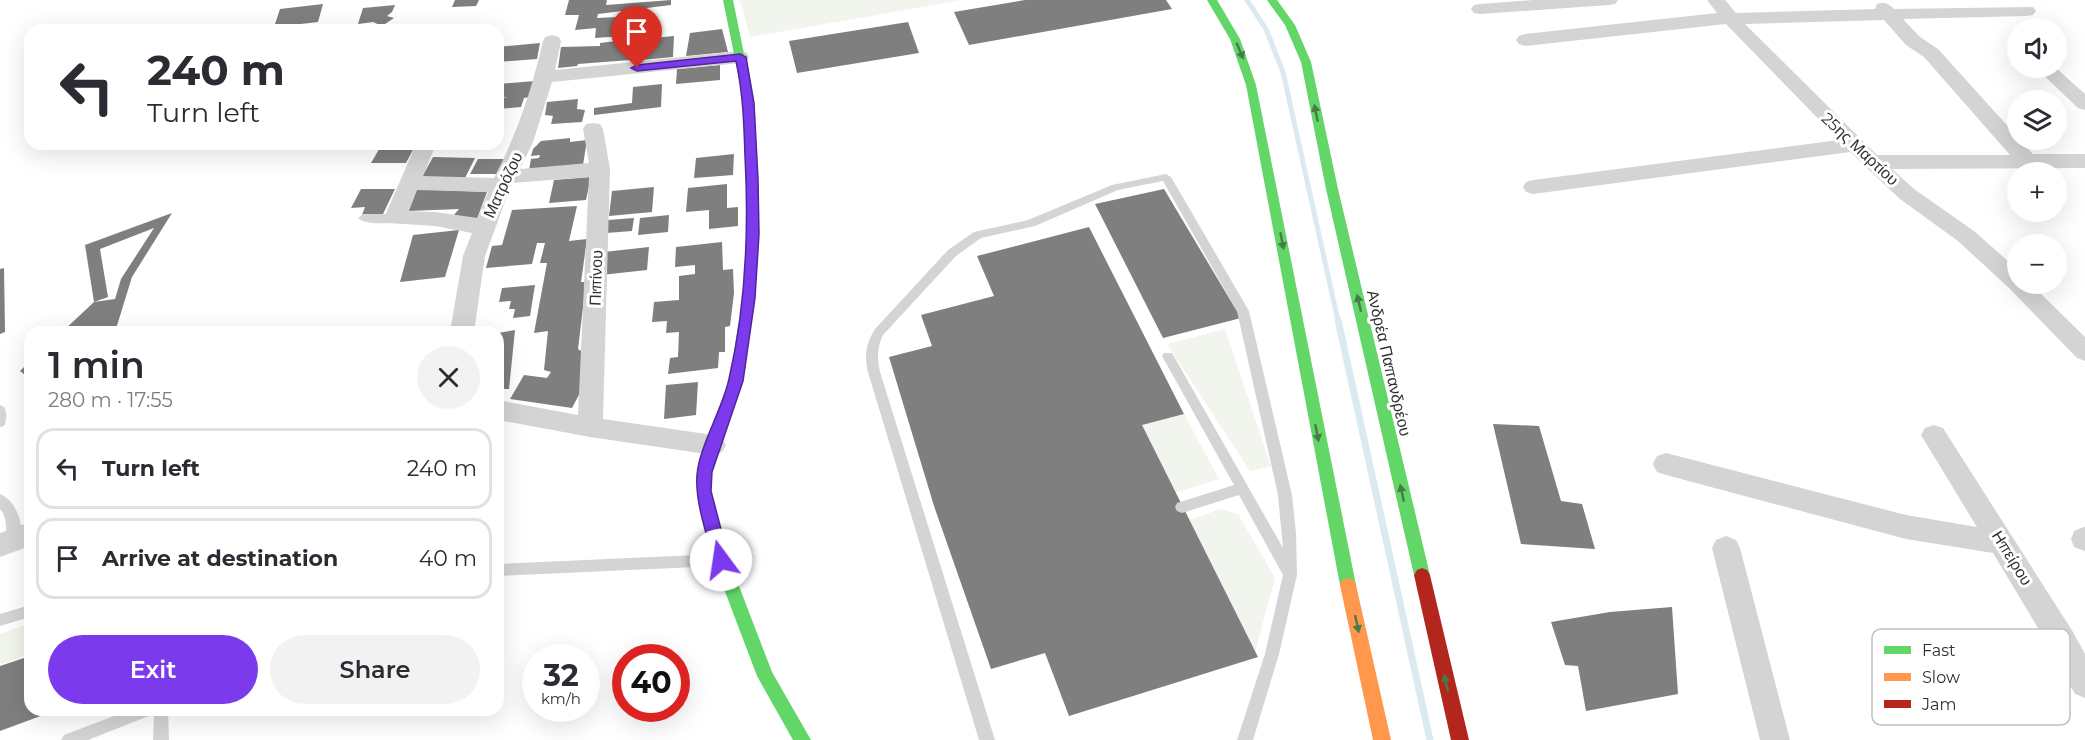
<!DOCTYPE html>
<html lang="en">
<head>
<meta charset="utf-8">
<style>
  :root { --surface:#fff; --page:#f2f2f3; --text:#2b2b33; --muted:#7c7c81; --line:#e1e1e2; --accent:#7c3aed }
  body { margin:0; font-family:Montserrat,sans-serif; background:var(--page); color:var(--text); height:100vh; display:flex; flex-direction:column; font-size:22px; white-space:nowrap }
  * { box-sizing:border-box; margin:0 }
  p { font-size:20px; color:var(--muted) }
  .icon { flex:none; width:33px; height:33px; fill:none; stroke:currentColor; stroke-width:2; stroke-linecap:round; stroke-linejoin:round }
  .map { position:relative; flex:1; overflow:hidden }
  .side { position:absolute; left:24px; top:326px; width:480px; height:390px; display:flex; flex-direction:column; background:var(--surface); border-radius:18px; box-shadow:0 6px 24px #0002 }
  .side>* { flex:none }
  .top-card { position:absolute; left:24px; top:24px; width:480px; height:126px; border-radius:18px; box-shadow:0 6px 24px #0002; background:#fff; color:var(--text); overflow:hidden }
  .tools { position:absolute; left:2007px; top:18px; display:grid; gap:12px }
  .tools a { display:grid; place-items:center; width:60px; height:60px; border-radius:50%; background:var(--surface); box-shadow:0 6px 24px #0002; font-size:30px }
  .speed { position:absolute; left:522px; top:644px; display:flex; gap:12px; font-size:30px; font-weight:700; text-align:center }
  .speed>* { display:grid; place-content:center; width:78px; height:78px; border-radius:50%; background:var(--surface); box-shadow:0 6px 24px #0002; line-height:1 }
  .speed small { font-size:15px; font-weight:400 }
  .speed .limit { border:9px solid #d22; background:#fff; color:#111 }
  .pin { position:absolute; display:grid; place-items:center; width:51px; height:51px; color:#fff; margin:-62px -26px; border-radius:50% 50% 50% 0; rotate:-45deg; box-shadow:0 0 6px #0007 }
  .pin .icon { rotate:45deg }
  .me { position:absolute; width:66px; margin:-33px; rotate:346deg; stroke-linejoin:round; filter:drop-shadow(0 0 4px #0008) }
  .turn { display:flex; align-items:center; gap:21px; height:126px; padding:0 24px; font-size:27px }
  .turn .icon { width:78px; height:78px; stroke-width:2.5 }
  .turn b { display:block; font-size:42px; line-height:51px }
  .round { display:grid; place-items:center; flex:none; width:63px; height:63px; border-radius:32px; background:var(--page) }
  .overview { display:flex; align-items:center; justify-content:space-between; height:102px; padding:0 24px }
  h1 { font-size:36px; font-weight:600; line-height:45px }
  .button { display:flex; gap:12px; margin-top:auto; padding:12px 24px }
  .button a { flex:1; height:69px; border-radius:36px; background:var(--accent); color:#fff; font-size:24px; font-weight:600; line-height:69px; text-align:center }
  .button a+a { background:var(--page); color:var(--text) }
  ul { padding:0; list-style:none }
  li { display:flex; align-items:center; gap:18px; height:81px; margin:0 12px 9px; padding:0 12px; border:3px solid var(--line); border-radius:18px }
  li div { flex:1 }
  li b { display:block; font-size:22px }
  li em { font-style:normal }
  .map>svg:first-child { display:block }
  .green { fill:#f1f5ed }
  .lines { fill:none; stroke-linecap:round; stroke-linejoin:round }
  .stream-far1 { stroke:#dbe9f1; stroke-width:5 }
  .stream { stroke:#dbe9f1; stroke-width:7 }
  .building { fill:#7f7f7f; fill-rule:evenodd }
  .lane { fill:#d4d4d4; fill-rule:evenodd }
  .street { fill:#d4d4d4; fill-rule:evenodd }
  .fast { fill:#63d668; fill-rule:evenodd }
  .slow { fill:#ff974d; fill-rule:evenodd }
  .jam { fill:#b3261e; fill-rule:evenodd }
  .oneway { fill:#477b49 }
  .route { fill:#7c3aed; stroke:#51269a; stroke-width:1.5 }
  .labels { text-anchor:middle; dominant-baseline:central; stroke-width:6; stroke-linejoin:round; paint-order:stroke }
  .street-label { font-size:16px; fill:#303030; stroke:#fff }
  .key { fill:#fff; stroke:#c1c1c1; stroke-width:1.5 }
  .key-label { font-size:16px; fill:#303030 }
</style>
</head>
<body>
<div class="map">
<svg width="2085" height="740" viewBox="0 0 2085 740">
  <rect width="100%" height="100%" fill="#fff"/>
  <!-- green -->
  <g class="green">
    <path d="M740,0H962L750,37Z"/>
    <path d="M1225,329L1271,466L1250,471L1167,344Z"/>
    <path d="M1184,414L1219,479L1175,493L1142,425Z"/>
    <path d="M1221,509L1238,514L1275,578L1255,652L1189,520Z"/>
    <path d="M26,625L30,626L26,655L0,665V634Z"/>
  </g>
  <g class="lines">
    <!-- stream-far1 -->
    <path class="stream-far1" d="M1247,0L1266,29L1283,72L1338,321"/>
    <!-- stream -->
    <path class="stream" d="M1338,320L1430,740"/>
  </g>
  <!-- building -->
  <g class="building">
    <path d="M455,0H479L476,6L452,7Z"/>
    <path d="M569,0H607L606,5L671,0V5L598,14L597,18L639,16L638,35L595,38L596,28L575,30L579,15H565Z"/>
    <path d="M1025,0H1166L1172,9L969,45L954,12Z"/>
    <path d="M323,4L318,22L274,27L280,9Z"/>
    <path d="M395,5L392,12L387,16L394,18L382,26L373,22L358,24L363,8Z"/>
    <path d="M908,22L919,53L797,73L789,41Z"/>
    <path d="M722,29L728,52L686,56L690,33Z"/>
    <path d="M674,36L673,57L642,60L644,39Z"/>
    <path d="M632,39L630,60L578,64L577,66L558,68L561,47L600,46V43Z"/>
    <path d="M540,43L537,59L498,62V47Z"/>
    <path d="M720,65V80L676,84L677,69Z"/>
    <path d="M535,81L531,97L524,98L521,107L498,109V100L507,97L498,98V84Z"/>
    <path d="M662,84L661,107L594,115V108L632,103L633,87Z"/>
    <path d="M578,99L577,109L585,110L582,122L551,124L553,116L545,115L547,102Z"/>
    <path d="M570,138V142L587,140L583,165L529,170L531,159L539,158L540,155L531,156L533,149L541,141Z"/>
    <path d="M382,144H416L406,163H371Z"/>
    <path d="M734,154L733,175L694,178L696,158Z"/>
    <path d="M433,157L475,158L465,178L422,177Z"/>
    <path d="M478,159H505L498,174H470Z"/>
    <path d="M591,177L586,200L549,203L554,180Z"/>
    <path d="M727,184V208L738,207V226L709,229V210L686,212L688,188Z"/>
    <path d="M654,187L652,212L609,216L612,191Z"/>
    <path d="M361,189H395L383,214L362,215L365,207L351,208Z"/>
    <path d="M417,189L487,192L477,219L453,216L459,209L408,211Z"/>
    <path d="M1164,189L1241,318L1163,338L1095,204Z"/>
    <path d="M577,206L569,241L587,239L581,282H586L578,349L581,351L582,389L572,408L510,399L524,375L547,378L551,372L544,370L548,331L534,333L547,263H540L545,243H537L532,264L486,268L492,246L502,245L512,210Z"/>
    <path d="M172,213L132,277L115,332H62L94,302L85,245ZM154,228L121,279L115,299L94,302L108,297L100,249Z"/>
    <path d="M669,215L668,232L638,235L640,218Z"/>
    <path d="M634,218L632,231L606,233L608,220Z"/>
    <path d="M1089,227L1184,414L1142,425L1258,657L1069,716L1045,653L991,669L934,506L889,357L932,346L921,315L994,296L977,256Z"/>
    <path d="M459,230L445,277L400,282L413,235Z"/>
    <path d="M722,242L723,270L733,269L734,293L730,326L725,327V352H719L718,368L668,374L670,358L678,357L679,332L666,333L667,321L652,322L654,302L679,300V276L695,274V265L675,267L676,247Z"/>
    <path d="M649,247L647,270L601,275L604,252Z"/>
    <path d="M4,268L5,332L0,334V269Z"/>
    <path d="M535,285L530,316L513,318L515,309H509L511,301L499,302L502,288Z"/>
    <path d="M515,330L509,389H503L498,403V333Z"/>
    <path d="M30,361V379L20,371Z"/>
    <path d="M698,382L696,415L664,419L666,385Z"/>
    <path d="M1493,424L1539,426L1561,501L1582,504L1595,549L1521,544Z"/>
    <path d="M1672,607L1678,694L1586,711L1578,666L1565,665L1551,622L1610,612Z"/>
    <path d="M30,656V710H47L46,714L0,731V666Z"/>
  </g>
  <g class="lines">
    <!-- lane -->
    <g class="lane">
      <path d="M1166,174L1171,177L1249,311L1292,495L1296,533L1297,575L1279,654L1253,740H1237L1265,654L1283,575L1239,495L1182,513L1177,511L1175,507L1177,503L1234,485L1162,356L1164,353H1172L1283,548L1278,495L1237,311L1163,181L1118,190L1035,226L981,238L956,256L883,335C877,348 877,358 880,372L995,740H979L868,372C864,355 866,344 875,329L948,250L974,232L1028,220L1112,185Z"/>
      <path d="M363,214H395L400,218C393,225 365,225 358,218Z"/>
      <path d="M0,405L4,407C7,412 7,420 4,426L0,427Z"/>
      <path d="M0,494C17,501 26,528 19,544L14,546L9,544C4,532 9,519 0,509Z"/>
      <path d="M719,554L724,556L726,560L724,564L719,566L498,576V564Z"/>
      <path d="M30,605V617L0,626V614Z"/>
      <path d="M130,710H168L169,740H153L154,714L88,740H61L64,735Z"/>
    </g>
    <!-- street -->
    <g class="street">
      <path d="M1533,0H1618L1615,4L1609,5L1480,14L1474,13L1471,9L1474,5L1480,4Z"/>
      <path d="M1707,0H1725L1736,13L1875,9L1877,4C1884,2 1888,3 1894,9L2033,7L2036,11L2033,15L2027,16L1903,19L1920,37L1938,49L2033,154H2085V168L1892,169L1914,189L1974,231L2018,270V284H2031L2085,337V361L2077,358L2009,288L1958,241L1900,199L1850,152L1533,194L1526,192L1523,187L1526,182L1533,180L1839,140L1726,24L1525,46L1519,44L1516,40L1519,36L1525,34L1717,13ZM1884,20L1906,45L1924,57L2010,155H1877L1745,24Z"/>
      <path d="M552,35L559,37L561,41L555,70L740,51L747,53L749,57L747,61L740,63L552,82L533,142L520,169L589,163L583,129L586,124L593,123L600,124L603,129L610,169L603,419L713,435L722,438L726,445L722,452L713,455L590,437L498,420V400L578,415L589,177L512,183L485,256L474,332H450L463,256L472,233L435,226L387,223L384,218L416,144H436L423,176L494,178C517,134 532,89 543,41L545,37ZM417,190L488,192L478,218L435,212L409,211Z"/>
      <path d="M2036,68H2056L2085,94V110L2078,108Z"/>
      <path d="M1934,425L1943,428L2073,632L2085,654V698L2075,694L2071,687L1925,669L1915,666L1911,656L1915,646L1925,643L2056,658L1993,553L1906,539L1666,475L1657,472L1653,464L1657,456L1666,453L1906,515L1977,527L1921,435L1925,428Z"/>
      <path d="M30,522V546L0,557V533Z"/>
      <path d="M2084,527H2085V551L2074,547L2071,539L2074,531Z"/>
      <path d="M1726,536L1736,540L1740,548L1790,740H1760L1712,548L1716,540Z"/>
    </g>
    <!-- fast -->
    <g class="fast">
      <path d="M723,0H733L754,103L759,234L755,298L743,381L711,472V491L729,560L772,672L811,740H793L757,676L713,560L697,491V472L729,381L743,298L747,234L744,103Z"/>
      <path d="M1207,0H1217L1240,39L1256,85L1356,585L1354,590L1348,592L1342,590L1340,585L1246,85L1230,39Z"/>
      <path d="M1267,0H1277L1295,25L1311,62L1338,189L1430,575L1427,580L1422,582L1417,580L1414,575L1326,189L1301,62L1285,25Z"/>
    </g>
    <!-- slow -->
    <path class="slow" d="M1348,578L1354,580L1356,585L1391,740H1373L1340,585L1342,580Z"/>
    <!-- jam -->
    <path class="jam" d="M1422,568L1427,570L1430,575L1469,740H1451L1414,575L1417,570Z"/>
  </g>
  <!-- one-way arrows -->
  <defs><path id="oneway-solid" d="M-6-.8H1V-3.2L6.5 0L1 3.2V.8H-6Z" transform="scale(1.5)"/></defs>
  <g class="oneway">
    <use href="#oneway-solid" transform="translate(1240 51) rotate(67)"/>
    <use href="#oneway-solid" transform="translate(1316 113) rotate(-102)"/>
    <use href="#oneway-solid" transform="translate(1282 241) rotate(79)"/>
    <use href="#oneway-solid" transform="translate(1359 303) rotate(-103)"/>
    <use href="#oneway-solid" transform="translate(1317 433) rotate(79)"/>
    <use href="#oneway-solid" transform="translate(1402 493) rotate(-103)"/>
    <use href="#oneway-solid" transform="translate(1357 624) rotate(78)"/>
    <use href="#oneway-solid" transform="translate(1446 683) rotate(-103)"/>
  </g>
  <!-- route -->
  <path class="route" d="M740,54L746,57L754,103L758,179L759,234L755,298L743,381L712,472L711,491L729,560L726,564L721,566L715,564L713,560C707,533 695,503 697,475C699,447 723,408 729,379C746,306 749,231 745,156C744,124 743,93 736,61L637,71L631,68L637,65Z"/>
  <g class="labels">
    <!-- street labels -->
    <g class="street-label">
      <text transform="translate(1860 149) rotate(43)">25ης Μαρτίου</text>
      <text transform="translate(503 185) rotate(-65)">Ματρόζου</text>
      <text transform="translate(596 278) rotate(-88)">Πιπίνου</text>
      <text transform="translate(1389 363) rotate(77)">Ανδρέα Παπανδρέου</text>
      <text transform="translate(2012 558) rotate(58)">Ηπείρου</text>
    </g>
  </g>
  <!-- legend -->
  <rect x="1872" y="629" width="198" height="96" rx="9" class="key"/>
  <rect x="1884" y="646" width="27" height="8" fill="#63d668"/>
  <rect x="1884" y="673" width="27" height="8" fill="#ff974d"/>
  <rect x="1884" y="700" width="27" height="8" fill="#b3261e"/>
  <g class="key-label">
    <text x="1922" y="656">Fast</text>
    <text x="1922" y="683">Slow</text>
    <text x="1922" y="710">Jam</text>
  </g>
</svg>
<div class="tools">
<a><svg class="icon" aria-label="sound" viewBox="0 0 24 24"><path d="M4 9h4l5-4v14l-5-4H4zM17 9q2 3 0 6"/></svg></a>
<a><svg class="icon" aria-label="layers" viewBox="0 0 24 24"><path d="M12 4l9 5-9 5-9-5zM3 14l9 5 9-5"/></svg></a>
<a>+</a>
<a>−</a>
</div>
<div class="speed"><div>32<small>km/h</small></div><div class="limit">40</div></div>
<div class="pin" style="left:637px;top:68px;background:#d93025"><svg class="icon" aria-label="arrive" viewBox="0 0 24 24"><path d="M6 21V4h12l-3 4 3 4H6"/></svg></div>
<svg class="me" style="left:721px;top:560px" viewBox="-20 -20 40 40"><circle r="19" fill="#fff"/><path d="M0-13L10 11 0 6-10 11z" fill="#7c3aed"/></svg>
<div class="top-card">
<div class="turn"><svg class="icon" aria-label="left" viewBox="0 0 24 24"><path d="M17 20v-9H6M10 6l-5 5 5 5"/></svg><div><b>240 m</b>Turn left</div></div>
</div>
<section class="side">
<div class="overview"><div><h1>1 min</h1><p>280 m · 17:55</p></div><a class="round"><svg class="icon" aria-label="close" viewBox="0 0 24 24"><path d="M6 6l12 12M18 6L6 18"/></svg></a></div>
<ul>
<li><svg class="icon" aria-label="left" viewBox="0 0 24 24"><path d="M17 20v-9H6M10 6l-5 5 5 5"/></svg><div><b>Turn left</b></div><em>240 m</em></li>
<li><svg class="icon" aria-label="arrive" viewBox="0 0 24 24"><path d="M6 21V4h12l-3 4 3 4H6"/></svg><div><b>Arrive at destination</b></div><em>40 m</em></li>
</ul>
<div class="button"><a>Exit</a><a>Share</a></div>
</section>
</div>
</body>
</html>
